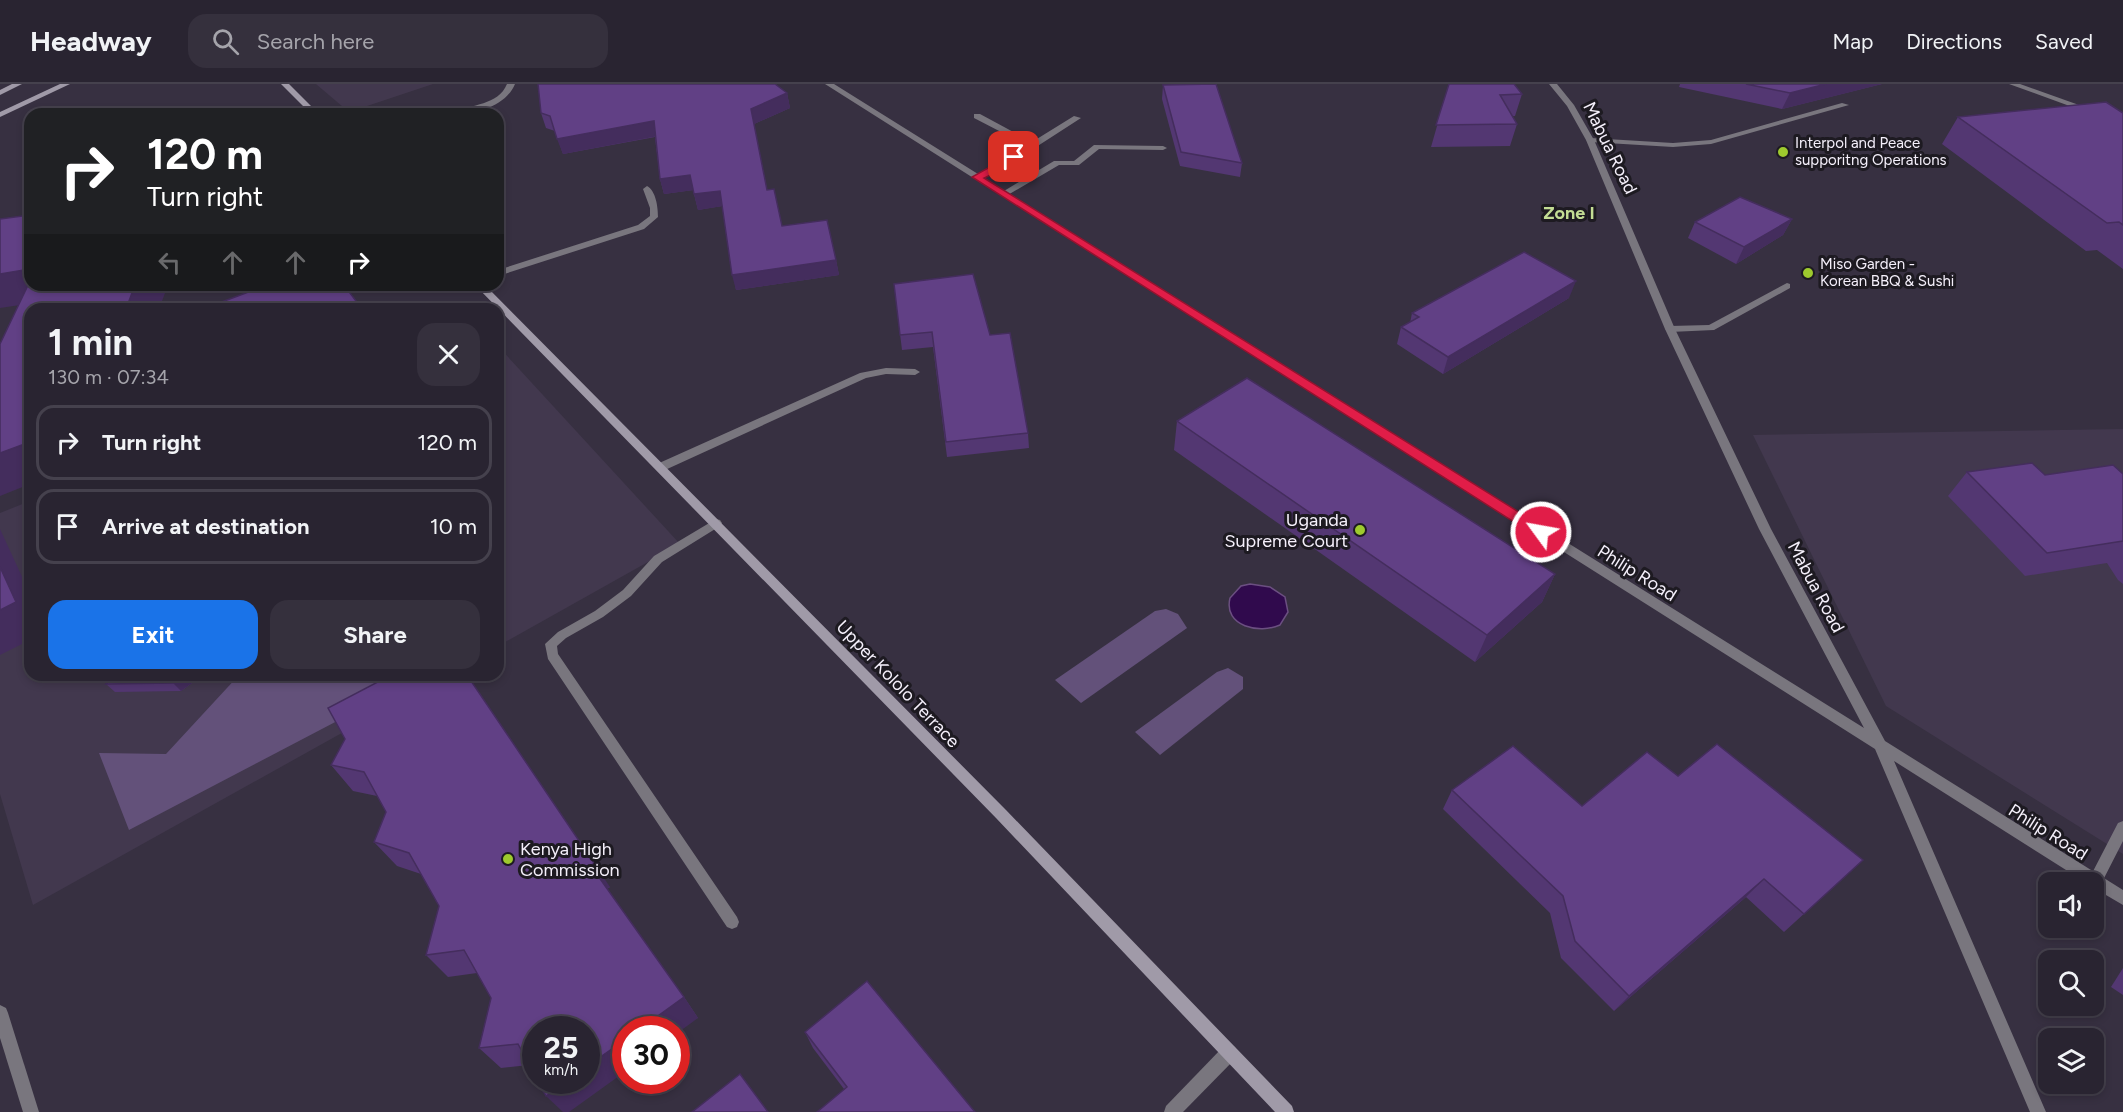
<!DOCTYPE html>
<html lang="en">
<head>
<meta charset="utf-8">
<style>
  :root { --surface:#292431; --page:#35303d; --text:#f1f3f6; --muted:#a5a4ab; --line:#45414d; --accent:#1a73e8 }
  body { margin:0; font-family:Figtree,sans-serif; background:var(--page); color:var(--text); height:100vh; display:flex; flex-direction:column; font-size:22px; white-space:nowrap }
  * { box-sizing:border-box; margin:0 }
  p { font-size:20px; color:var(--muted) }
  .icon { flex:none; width:33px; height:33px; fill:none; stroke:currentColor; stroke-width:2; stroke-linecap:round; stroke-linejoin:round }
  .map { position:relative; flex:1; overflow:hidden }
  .side { position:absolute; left:24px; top:219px; width:480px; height:378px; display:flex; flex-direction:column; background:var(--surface); border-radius:18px; box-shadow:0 3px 9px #0003,0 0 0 2px var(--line) }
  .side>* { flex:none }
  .top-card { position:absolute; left:24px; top:24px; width:480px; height:183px; border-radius:18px; box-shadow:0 3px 9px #0003,0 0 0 2px var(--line); background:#202124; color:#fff; overflow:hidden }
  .buttons { position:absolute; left:2038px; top:788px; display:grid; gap:12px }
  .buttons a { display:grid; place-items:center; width:66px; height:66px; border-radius:12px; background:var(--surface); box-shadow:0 3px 9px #0003,0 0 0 2px var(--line); font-size:30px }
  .speed { position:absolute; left:522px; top:932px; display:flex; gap:12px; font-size:30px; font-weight:700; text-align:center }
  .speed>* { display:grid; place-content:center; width:78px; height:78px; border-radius:50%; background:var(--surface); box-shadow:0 3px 9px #0003,0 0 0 2px var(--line); line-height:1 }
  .speed small { font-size:15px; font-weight:400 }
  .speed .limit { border:9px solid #d22; background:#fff; color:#111 }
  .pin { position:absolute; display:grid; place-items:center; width:51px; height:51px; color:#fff; margin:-26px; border-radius:12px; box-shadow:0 3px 9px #0006 }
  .me { position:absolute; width:66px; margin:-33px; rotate:302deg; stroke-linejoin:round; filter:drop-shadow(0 0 4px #0008) }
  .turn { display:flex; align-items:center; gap:21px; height:126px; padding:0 24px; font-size:27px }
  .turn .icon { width:78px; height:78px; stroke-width:2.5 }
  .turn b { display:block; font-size:42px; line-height:51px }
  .lanes { display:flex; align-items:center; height:57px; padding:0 24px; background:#0003; justify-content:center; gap:30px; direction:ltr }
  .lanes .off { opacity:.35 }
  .round { display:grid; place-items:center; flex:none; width:63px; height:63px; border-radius:18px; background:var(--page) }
  .head { display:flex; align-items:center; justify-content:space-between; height:102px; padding:0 24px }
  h1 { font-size:36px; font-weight:700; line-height:45px }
  .cta { display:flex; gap:12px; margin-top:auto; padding:12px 24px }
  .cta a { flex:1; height:69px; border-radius:18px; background:var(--accent); color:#fff; font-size:24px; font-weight:700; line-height:69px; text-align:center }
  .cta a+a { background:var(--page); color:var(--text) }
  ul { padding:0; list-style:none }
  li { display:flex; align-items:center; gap:18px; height:75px; margin:0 12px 9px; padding:0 12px; border:3px solid var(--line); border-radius:18px }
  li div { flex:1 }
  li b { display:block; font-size:22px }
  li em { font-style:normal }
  header { display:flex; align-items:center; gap:36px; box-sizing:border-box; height:84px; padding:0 30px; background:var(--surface); border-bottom:2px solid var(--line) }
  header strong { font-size:28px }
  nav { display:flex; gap:33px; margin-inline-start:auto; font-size:21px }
  .search { width:420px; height:54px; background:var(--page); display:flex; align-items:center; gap:15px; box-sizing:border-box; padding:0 21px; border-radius:18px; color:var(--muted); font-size:22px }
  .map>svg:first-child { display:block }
  .built { fill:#42384e }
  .green { fill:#63517a }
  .water { fill:#300a4d; stroke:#6b4f81; stroke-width:1.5 }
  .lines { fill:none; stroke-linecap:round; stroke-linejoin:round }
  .service { fill:#79767e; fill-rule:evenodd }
  .minor { fill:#79767e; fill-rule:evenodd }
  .secondary { fill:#a09aa8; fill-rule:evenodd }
  .wall { fill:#533772 }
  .shaded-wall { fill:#442d5d }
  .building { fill:#614085; stroke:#442d5d; stroke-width:1.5 }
  .route { fill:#e11d48; stroke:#92132f; stroke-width:1.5 }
  .poi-dot { fill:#9eca2e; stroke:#1d1a21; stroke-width:2 }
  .labels { text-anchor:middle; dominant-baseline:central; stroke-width:6; stroke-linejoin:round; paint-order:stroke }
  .far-poi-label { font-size:15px; fill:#f5f0fb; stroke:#1d1a21; text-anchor:start }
  .street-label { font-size:18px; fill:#f5f0fb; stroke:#1d1a21 }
  .far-quarter-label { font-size:18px; font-weight:bold; fill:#c3dd94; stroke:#1d1a21 }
  .poi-label { font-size:18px; fill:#f5f0fb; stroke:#1d1a21; text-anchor:end }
</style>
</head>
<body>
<header>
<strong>Headway</strong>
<div class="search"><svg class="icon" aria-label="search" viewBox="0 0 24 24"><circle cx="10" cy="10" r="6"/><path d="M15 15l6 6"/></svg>Search here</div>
<nav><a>Map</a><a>Directions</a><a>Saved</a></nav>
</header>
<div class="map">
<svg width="2123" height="1028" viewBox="0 0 2123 1028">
  <rect width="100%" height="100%" fill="#373041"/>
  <!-- built -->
  <g class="built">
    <path d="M316,0H433L349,28Z"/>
    <path d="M498,262L680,460L498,562Z"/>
    <path d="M2123,345V770L1886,622L1753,351Z"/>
    <path d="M30,417V591H446L33,821L0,710V429Z"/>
  </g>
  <!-- green -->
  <g class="green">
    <path d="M1166,525L1178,530L1187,544L1081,619L1055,596L1155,527Z"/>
    <path d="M1228,584L1243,593V605L1160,671L1135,648L1217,588Z"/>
    <path d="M239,591H425L129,746L99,669L166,670Z"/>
  </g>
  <!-- water -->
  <path class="water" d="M1250,500L1270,503L1285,513L1288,528L1280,541C1260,550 1223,543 1230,514L1241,502Z"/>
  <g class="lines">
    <!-- service -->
    <g class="service">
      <path d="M507,0H515C506,22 476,30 454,30C471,19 498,22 507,0Z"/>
      <path d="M1842,19L1849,21L1711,60L1673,63L1590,58L1586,56L1590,54L1673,59L1711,56Z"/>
      <path d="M974,30H980L1032,58L1074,32L1081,34L999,87L977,96L973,93L974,91L993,83L1026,61L974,34Z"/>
      <path d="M1094,61L1163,62L1167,64L1163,66L1099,65L1079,81H1059L1006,112L999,110L1054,77H1074Z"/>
      <path d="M647,102C656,107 658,123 658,133L644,145L498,192V186L638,141L650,132V124L643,105Z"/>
      <path d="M1787,199L1790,200V204L1714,246L1670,248L1665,245L1670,242L1709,241Z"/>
      <path d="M886,284L915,285L920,288L915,291L886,290L866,294L665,386L661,387L656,383L657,380L860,289Z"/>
      <path d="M716,435L720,436L722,439L720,442L662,478L631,512L603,533L566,554L557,562L558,570L737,833L739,838L737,843L732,845L727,843L548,575L545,560L558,548L595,527L623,506L654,472Z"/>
      <path d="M2123,737V757L2100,802L2094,803V798L2088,797L2118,739Z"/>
      <path d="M1229,961L1235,963L1237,969L1235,975L1183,1028H1164L1166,1022L1223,963Z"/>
    </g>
    <!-- minor -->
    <g class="minor">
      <path d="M825,0H834L1864,644L1759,445L1665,245L1586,56L1567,22L1549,0H1557L1574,21L1594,56L1675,245L1771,445L1885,657L2123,806V821L2094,804V798H2085L1894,677L2046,1028H2030L1875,665Z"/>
      <path d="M2009,0H2020L2093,26L2086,28Z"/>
      <path d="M0,921L6,924L8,929L39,1028H23L0,954Z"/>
    </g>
    <!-- secondary -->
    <g class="secondary">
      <path d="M12,0H22L0,11V6Z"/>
      <path d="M60,0H70L0,33V28Z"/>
      <path d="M281,0H289L319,30H311Z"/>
      <path d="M475,201H485L1006,726L1292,1022L1294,1028H1275L996,734Z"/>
    </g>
  </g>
  <!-- wall -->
  <g class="wall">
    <path d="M1449,0L1522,10L1515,32H1512L1517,40L1510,62L1431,63Z"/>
    <path d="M1680,0H1882L1782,25L1679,3Z"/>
    <path d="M1163,1L1242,79L1240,93L1180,82L1162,15Z"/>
    <path d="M787,9L790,24L754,40L767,106L782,142L836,176L839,191L736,206L722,122L698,126L693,106L664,110L660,95L655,53L563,70L555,47L546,44L541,29Z"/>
    <path d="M2123,29V185L2097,166L2086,167L1942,60L1958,33Z"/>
    <path d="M1792,135L1783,151L1736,180L1688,154L1695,138Z"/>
    <path d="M894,200L990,251L1028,349L1029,364L947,373L933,263L902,266Z"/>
    <path d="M1569,214L1443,290L1397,260L1401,243L1410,239L1412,229Z"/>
    <path d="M1177,337L1555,490L1542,518L1475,578L1174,366Z"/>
    <path d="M1967,388L2045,391L2123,390V500L2118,496L2107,479L2025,492L1948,412Z"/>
    <path d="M203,591L181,607L115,608L106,600Z"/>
    <path d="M345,655L610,803L607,805L684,913L698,934L529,981L501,984L479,964L491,914L477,889L448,893L426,871L439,822L421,790L397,782L374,758L386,728L377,712L353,707L331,681Z"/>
    <path d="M1678,692L1863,776L1784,848L1746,813L1614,927L1561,874L1550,829L1443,725L1452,706L1582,722Z"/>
    <path d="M2123,884V911L2111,903Z"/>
    <path d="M805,948L975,1028L844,1005L813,964Z"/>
  </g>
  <!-- shaded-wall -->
  <g class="shaded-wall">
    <path d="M1826,0H1882L1782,25L1790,9Z"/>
    <path d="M787,9L790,24L754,40L751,25Z"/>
    <path d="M654,37L658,52L563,70L557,55Z"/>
    <path d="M690,91L694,106L664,110L660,95Z"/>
    <path d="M720,107L723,122L698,126L694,110Z"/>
    <path d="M1792,135L1783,151L1736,180L1744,163Z"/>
    <path d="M836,176L839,191L736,206L732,191Z"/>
    <path d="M30,185V201L60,215L0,224V190Z"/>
    <path d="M1576,197L1569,214L1443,290L1448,273Z"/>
    <path d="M135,201H168L159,225H126Z"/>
    <path d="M30,358V400L0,412V369Z"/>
    <path d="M0,445L30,510V556L0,571Z"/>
    <path d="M1555,490L1542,518L1475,578L1487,551Z"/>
    <path d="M184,591H203L181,607L173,599Z"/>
    <path d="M594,779L610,803L606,805L591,782Z"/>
    <path d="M1764,795L1746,813L1614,927L1629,912Z"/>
    <path d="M684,913L698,934L676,950V945H640Z"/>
    <path d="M626,955V987L569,1028H563L546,1012L569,996H586V983Z"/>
  </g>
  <!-- building -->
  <g class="building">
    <path d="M538,0H775L787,9L751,25L767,106L774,105L782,142L827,136L836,176L732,191L720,107L694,110L690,91L660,95L654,37L557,55L550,32L541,29Z"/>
    <path d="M1216,0L1242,79L1181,68L1163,1Z"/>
    <path d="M1449,0H1514L1522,10L1500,11L1517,40L1436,41Z"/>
    <path d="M1746,0H1826L1790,9Z"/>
    <path d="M2106,18L2123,29V141L2119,138L2107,139L1958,33Z"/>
    <path d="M1740,113L1792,135L1744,163L1695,138Z"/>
    <path d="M30,131V185L0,190V135Z"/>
    <path d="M1524,168L1576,197L1448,273L1401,243L1419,233L1412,229Z"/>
    <path d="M973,190L990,251L1010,249L1028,349L946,358L932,248L900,251L894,200Z"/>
    <path d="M30,197V201H135L126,225H30V358L0,369V260Z"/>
    <path d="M267,201H344L362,225H203Z"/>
    <path d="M1247,294L1555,490L1487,551L1177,337Z"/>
    <path d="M2032,379L2045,391L2113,381L2123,390V457L2047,469L1967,388Z"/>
    <path d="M0,483L16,518L0,526Z"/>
    <path d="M116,591H184L173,599L106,600Z"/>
    <path d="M391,591H467L594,779L591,782L684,913L640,945H626V955L586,983V945H536V993L518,960L479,964L491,914L464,866L426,871L439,822L409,769L374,758L386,728L364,688L331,681L345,655L328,624Z"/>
    <path d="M1717,660L1863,776L1804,830L1764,795L1629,912L1575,857L1563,812L1452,706L1513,662L1582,722L1647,668L1678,692Z"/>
    <path d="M867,897L975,1028H817L847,1003L805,948Z"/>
    <path d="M740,990L768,1028H692Z"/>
    <path d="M537,996H569L546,1012Z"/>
  </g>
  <!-- route -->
  <path class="route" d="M1011,71L1019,73L999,87L984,94L1546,445L1547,448L1546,452H1536L972,93Z"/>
  <!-- markers -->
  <g class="poi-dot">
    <circle cx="1783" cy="68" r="6"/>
    <circle cx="1808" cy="189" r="6"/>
    <circle cx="1360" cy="446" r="6"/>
    <circle cx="508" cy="775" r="6"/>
  </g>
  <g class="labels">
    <!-- far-poi labels -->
    <g class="far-poi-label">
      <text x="1795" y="59">Interpol and Peace<tspan x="1795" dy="17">supporitng Operations</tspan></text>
      <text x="1820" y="180">Miso Garden -<tspan x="1820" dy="17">Korean BBQ &amp; Sushi</tspan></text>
    </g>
    <!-- street labels -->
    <g class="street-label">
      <text transform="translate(1610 64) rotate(64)">Mabua Road</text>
      <text transform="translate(1637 489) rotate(32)">Philip Road</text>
      <text transform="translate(1816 503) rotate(62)">Mabua Road</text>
      <text transform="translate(898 600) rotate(46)">Upper Kololo Terrace</text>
      <text transform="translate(2048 748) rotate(32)">Philip Road</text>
    </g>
    <!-- far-quarter labels -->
    <g class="far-quarter-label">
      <text x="1569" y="129">Zone I</text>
    </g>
    <!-- poi labels -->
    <g class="poi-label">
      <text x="1348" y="436">Uganda<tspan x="1348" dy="21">Supreme Court</tspan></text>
      <text x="520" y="765" text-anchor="start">Kenya High<tspan x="520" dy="21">Commission</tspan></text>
    </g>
  </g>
</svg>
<div class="buttons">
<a><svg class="icon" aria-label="sound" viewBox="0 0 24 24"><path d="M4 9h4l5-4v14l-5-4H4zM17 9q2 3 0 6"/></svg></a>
<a><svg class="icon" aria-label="search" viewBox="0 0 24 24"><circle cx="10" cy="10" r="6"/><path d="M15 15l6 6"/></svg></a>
<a><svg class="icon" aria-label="layers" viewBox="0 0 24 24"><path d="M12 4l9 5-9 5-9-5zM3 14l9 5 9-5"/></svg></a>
</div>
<div class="speed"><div>25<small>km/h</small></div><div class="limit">30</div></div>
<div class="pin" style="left:1014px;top:73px;background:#d93025"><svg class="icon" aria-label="arrive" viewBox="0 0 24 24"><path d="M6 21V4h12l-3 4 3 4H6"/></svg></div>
<svg class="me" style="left:1541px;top:448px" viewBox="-20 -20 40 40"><circle r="17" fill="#e11d48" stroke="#fff" stroke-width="3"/><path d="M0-11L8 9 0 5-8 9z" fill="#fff"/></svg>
<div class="top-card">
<div class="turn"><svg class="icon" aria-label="right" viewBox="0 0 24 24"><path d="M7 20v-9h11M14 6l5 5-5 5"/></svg><div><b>120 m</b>Turn right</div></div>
<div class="lanes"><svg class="icon off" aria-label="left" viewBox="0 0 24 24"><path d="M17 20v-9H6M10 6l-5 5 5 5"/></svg><svg class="icon off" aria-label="ahead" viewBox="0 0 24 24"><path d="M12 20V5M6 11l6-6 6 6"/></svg><svg class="icon off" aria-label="ahead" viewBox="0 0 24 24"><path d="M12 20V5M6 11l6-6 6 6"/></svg><svg class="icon" aria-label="right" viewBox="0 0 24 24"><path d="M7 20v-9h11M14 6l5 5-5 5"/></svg></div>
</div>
<section class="side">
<div class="head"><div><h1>1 min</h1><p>130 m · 07:34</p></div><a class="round"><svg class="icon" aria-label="close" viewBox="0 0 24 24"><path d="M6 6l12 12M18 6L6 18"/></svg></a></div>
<ul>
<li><svg class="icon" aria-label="right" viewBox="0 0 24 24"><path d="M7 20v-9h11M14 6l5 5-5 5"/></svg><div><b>Turn right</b></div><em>120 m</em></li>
<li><svg class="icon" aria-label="arrive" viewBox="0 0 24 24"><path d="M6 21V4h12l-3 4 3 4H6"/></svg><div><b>Arrive at destination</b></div><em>10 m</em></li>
</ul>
<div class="cta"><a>Exit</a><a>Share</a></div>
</section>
</div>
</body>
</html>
